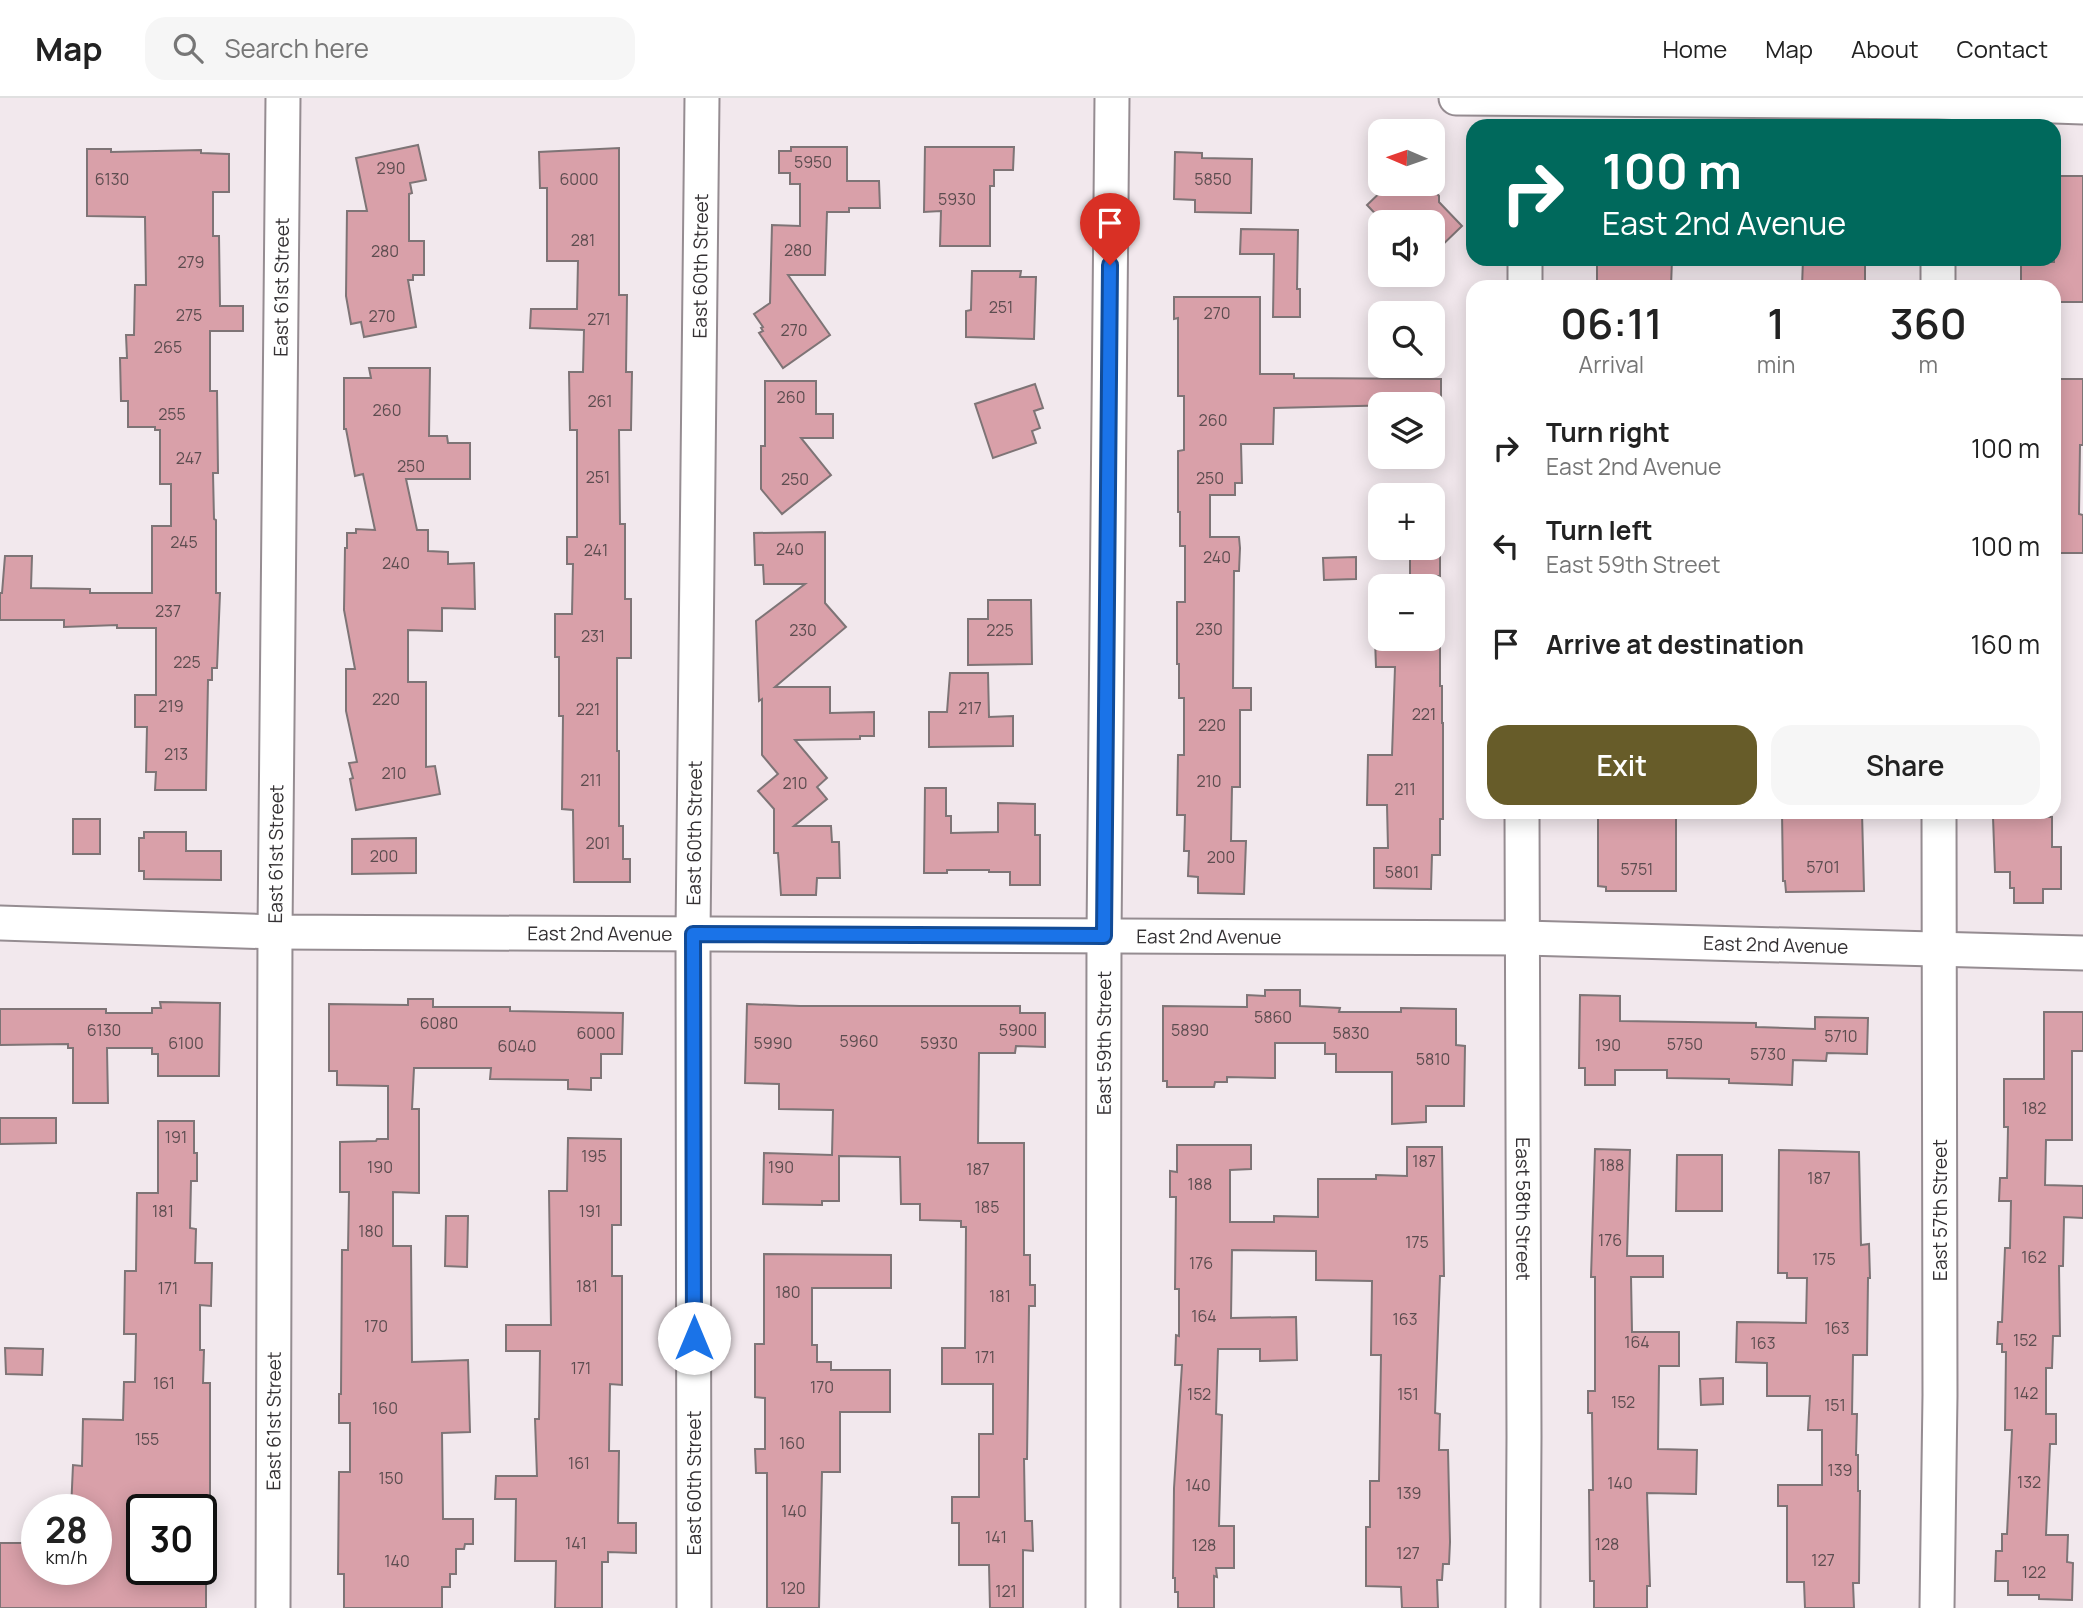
<!DOCTYPE html>
<html lang="en">
<head>
<meta charset="utf-8">
<style>
  :root { --surface:#fff; --page:#f6f6f6; --text:#222; --muted:#767676; --line:#e0e0e0; --accent:#675c29 }
  body { margin:0; font-family:Manrope,sans-serif; background:var(--page); color:var(--text); height:100vh; display:flex; flex-direction:column; font-size:26px; white-space:nowrap }
  * { box-sizing:border-box; margin:0 }
  p { font-size:23px; color:var(--muted) }
  .icon { flex:none; width:38px; height:38px; fill:none; stroke:currentColor; stroke-width:2; stroke-linecap:round; stroke-linejoin:round }
  .map { position:relative; flex:1; overflow:hidden }
  .panel { position:absolute; left:1466px; top:182px; width:595px; height:539px; display:flex; flex-direction:column; background:var(--surface); border-radius:21px; box-shadow:0 4px 18px #0003 }
  .panel>* { flex:none }
  .top-card { position:absolute; left:1466px; top:21px; width:595px; height:147px; border-radius:21px; box-shadow:0 4px 18px #0003; background:#00695c; color:#fff; overflow:hidden }
  .needle { width:46px; rotate:272deg }
  .tools { position:absolute; left:1368px; top:21px; display:grid; gap:14px }
  .tools a { display:grid; place-items:center; width:77px; height:77px; border-radius:14px; background:var(--surface); box-shadow:0 4px 18px #0003; font-size:35px }
  .speed { position:absolute; left:21px; top:1396px; display:flex; gap:14px; font-size:35px; font-weight:700; text-align:center }
  .speed>* { display:grid; place-content:center; width:91px; height:91px; border-radius:50%; background:var(--surface); box-shadow:0 4px 18px #0003; line-height:1 }
  .speed small { font-size:18px; font-weight:400 }
  .speed .limit { border:4px solid #111; border-radius:10px; background:#fff; color:#111 }
  .pin { position:absolute; display:grid; place-items:center; width:60px; height:60px; color:#fff; margin:-72px -30px; border-radius:50% 50% 50% 0; rotate:-45deg; box-shadow:0 0 7px #0007 }
  .pin .icon { rotate:45deg }
  .me { position:absolute; width:77px; margin:-38px; rotate:0deg; stroke-linejoin:round; filter:drop-shadow(0 0 5px #0008) }
  .turn { display:flex; align-items:center; gap:24px; height:147px; padding:0 21px; font-size:32px }
  .turn .icon { width:91px; height:91px; stroke-width:2.5 }
  .turn b { display:block; font-size:49px; line-height:60px }
  .eta { display:flex; justify-content:space-evenly; align-items:center; height:119px; text-align:center }
  .eta b { font-size:42px; font-weight:600; line-height:49px }
  .primary-button { display:flex; gap:14px; margin-top:auto; padding:14px 21px }
  .primary-button a { flex:1; height:80px; border-radius:21px; background:var(--accent); color:#fff; font-size:28px; font-weight:600; line-height:80px; text-align:center }
  .primary-button a+a { background:var(--page); color:var(--text) }
  ul { padding:0; list-style:none }
  li { display:flex; align-items:center; gap:21px; height:98px; padding:0 21px }
  li div { flex:1 }
  li b { display:block; font-size:26px }
  li em { font-style:normal }
  header { display:flex; align-items:center; gap:42px; box-sizing:border-box; height:98px; padding:0 35px; background:var(--surface); border-bottom:2px solid var(--line) }
  header strong { font-size:33px }
  nav { display:flex; gap:38px; margin-inline-start:auto; font-size:24px }
  .search { width:490px; height:63px; background:var(--page); display:flex; align-items:center; gap:18px; box-sizing:border-box; padding:0 24px; border-radius:21px; color:var(--muted); font-size:26px }
  .map>svg:first-child { display:block }
  .building { fill:#d9a0a9; stroke:#7e7476; stroke-width:2 }
  .lines { fill:none; stroke-linecap:round; stroke-linejoin:round }
  .street-casing { stroke:#958c91; stroke-width:37 }
  .street { stroke:#fff; stroke-width:33 }
  .route-casing { stroke:#114b97; stroke-width:18 }
  .route { stroke:#1a73e8; stroke-width:12 }
  .labels { text-anchor:middle; dominant-baseline:central; stroke-width:6; stroke-linejoin:round; paint-order:stroke }
  .number-label { font-size:16px; fill:#5d4d50 }
  .street-label { font-size:19px; fill:#343133; stroke:#fff }
</style>
</head>
<body>
<header>
<strong>Map</strong>
<div class="search"><svg class="icon" aria-label="search" viewBox="0 0 24 24"><circle cx="10" cy="10" r="6"/><path d="M15 15l6 6"/></svg>Search here</div>
<nav><a>Home</a><a>Map</a><a>About</a><a>Contact</a></nav>
</header>
<div class="map">
<svg width="2083" height="1510" viewBox="0 0 2083 1510">
  <rect width="100%" height="100%" fill="#f2e8ed"/>
  <!-- building -->
  <g class="building">
    <path d="M418,47L426,82L410,85L412,95L409,96V143H424V177H413V182H408L416,229L364,239L361,224L351,226L346,198L347,113H367L356,60Z"/>
    <path d="M791,49H847V83H879L880,110H849V114H827L825,177H788L830,237L783,270L759,235L763,233L761,230L763,229L754,216L770,205L772,127L800,128V86H790V75H779V53H791Z"/>
    <path d="M925,49H1014L1013,72H994V88H990V148H940L941,113L924,114Z"/>
    <path d="M619,50V197H627L626,274H632L631,332H619L620,426H625V501H631V560H617V653H619V728H623V761H630V784H574L573,712L562,711L563,618H559V559H555V516H572L573,466H567V439H577V332H570L569,274H583L584,232L530,230L531,211H577L578,163H547V90H540L539,54Z"/>
    <path d="M87,51H111V54L201,52V55L229,56V94H213V138H219L220,208H243V233H210V293H217L218,375H213L214,421L216,422V495H220L217,570H212V582H208L206,692H155L156,674H146L147,629H135V597H156V530H117V527L64,529V522H0V495H2L5,458H32L31,490L90,491V495H152V428H171V386H160V332H155V329H128V303H121L120,260H127L126,237H134L135,187H146L145,119L87,118Z"/>
    <path d="M1175,54L1202,55V60L1252,61L1251,115L1195,114V102L1174,101Z"/>
    <path d="M2054,78H2083V204H2054V189H2021V164H2054Z"/>
    <path d="M1389,86H1428L1439,98V104L1462,128L1433,156V124H1383L1367,107Z"/>
    <path d="M1241,131L1298,132L1297,191H1300V219H1273L1274,156H1240Z"/>
    <path d="M1597,161H1672L1671,189H1600V185H1597Z"/>
    <path d="M1803,161H1865V189H1802Z"/>
    <path d="M972,173H1021L1020,179H1036L1034,241L966,239V213L971,212Z"/>
    <path d="M1174,199H1260V276H1294V280L1441,281V306L1274,310L1273,346H1241L1242,385H1235V397H1210V439H1239L1240,450L1239,473H1234L1233,590H1251V612H1240V689H1232L1231,743H1246L1244,796L1198,795V779L1188,778L1189,753H1184L1185,717H1177L1178,657H1184V600H1179V566H1177V504H1185V448H1180V414H1178V353L1184,352V298H1178V220L1174,221Z"/>
    <path d="M369,270H430L429,338H447L448,345H470V381H406L417,432H428V453L448,454V466L474,465L475,511L442,510V533L408,532V584H426V669L435,668L440,696L356,712L350,681L353,680L349,665L357,664L346,613V571H355L344,512L345,450H347V435H356V431L375,432L363,376L355,378L346,331H344V280H371Z"/>
    <path d="M2054,281H2083V347H2080L2079,416L2083,417V455H2054Z"/>
    <path d="M765,283H816V316H833V340H801L831,377L782,416L761,391V348H765Z"/>
    <path d="M1035,286L1043,310L1034,313L1040,330L1032,333L1036,345L993,360L975,306Z"/>
    <path d="M825,434V505L846,529L775,589H830V615L874,614V638H860V641L795,642L827,680L817,689L827,701L794,728H831L832,744H839L840,780H817L816,797H781L778,755H774V711L758,693L778,676L762,657V601L759,603L756,523L805,486H764L763,467H755L754,435Z"/>
    <rect x="1410" y="450" width="30" height="28"/>
    <path d="M1356,459V481L1324,482L1323,460Z"/>
    <path d="M988,502H1031L1032,566L968,567V521H988Z"/>
    <path d="M1375,541H1440V588H1442V625H1443V721H1440V757H1432L1431,791L1374,790V750H1388L1387,707H1367L1368,657H1392L1395,569H1376Z"/>
    <path d="M950,575H988L989,619L1013,618V648L929,649V614H947Z"/>
    <path d="M925,690H946V718H951V735L998,734V705L1035,706V737H1040V787H1010V774H989V772H947V775H924Z"/>
    <path d="M1598,714H1676V793H1606V789L1598,788Z"/>
    <path d="M1782,714H1862L1864,793L1786,794L1785,783H1783Z"/>
    <path d="M1993,719H2052V749H2061V791H2043V805H2014V790H2010V774H1995Z"/>
    <rect x="73" y="721" width="27" height="35"/>
    <path d="M144,734H186V753H221V782L144,781V773H139V740H144Z"/>
    <path d="M416,740V775L352,776V741Z"/>
    <path d="M1265,892H1300V908L1340,910L1339,914H1401V910L1456,911V947L1465,948L1464,1008H1426V1024L1392,1026V974H1336V956H1325V945H1275V980L1227,979V984H1215L1214,989H1167V983H1163V908L1247,909V897L1265,898Z"/>
    <path d="M1580,897L1620,898V923L1756,925V929L1815,931V919L1868,920L1867,956L1827,955L1826,963L1793,962L1792,987L1729,985V981L1667,980V972H1615V987H1585V970H1579Z"/>
    <path d="M408,901H433V909H510V913L623,915L622,956H601V980H591V992L568,991V982L490,981L491,970H414L412,1011H419V1095L393,1094V1148H411L412,1264L468,1262L470,1334L442,1335L443,1421H473V1446H465L464,1451H456V1476H450V1489H442V1510H344V1476H338L339,1374H350V1325H339V1296H341L342,1152H348L349,1094H340V1044L376,1043L377,1041H388V988L337,987V973H329V906L408,907Z"/>
    <path d="M160,904L220,905L219,978H158V956H152V950H107L108,1005H73V950H68V946L0,947V911H106V915H152V910H161Z"/>
    <path d="M747,906L800,908H1020V915H1045V949L1016,948L1015,955H979L978,1045H1024V1157H1030V1187H1035V1208H1029L1027,1361H1024L1025,1423H1032L1033,1453L1023,1452V1510H990L989,1467H959V1425H952V1399H979V1336H993V1286H942V1250H965L966,1129H961V1123L920,1122V1106H901L900,1059L839,1058V1103H822V1107L763,1106L764,1055L832,1057L833,1012L779,1011V986L745,985Z"/>
    <path d="M2044,914H2083V953H2072V1042H2046L2045,1087L2083,1088V1120L2064,1119L2063,1168H2059L2060,1238H2053L2052,1270H2046V1316H2056V1346H2050L2046,1437H2068L2067,1464L2073,1465L2072,1502L2039,1501V1497H2008V1483H1995L1996,1453H2002V1436H2007L2012,1332H2005L2006,1254H2002V1246H1997L1998,1224H2002L2005,1150H2010L2011,1103H1999L2000,1080H2007L2008,1029H2004V981H2044Z"/>
    <path d="M0,1020H56V1045L0,1046Z"/>
    <path d="M158,1023H194V1055H197V1083H191L190,1130L196,1131L195,1165H212L211,1208L200,1207V1252H204L203,1285H210V1412H142V1473H206V1510H0V1445H37V1472H96V1412H71L73,1367L82,1368L83,1321L123,1322L124,1284H135L136,1236H124L125,1173H136L137,1095H158Z"/>
    <path d="M568,1040L621,1041V1127H612V1178H622V1287L610,1286L609,1353H619L618,1425H636V1455L608,1454V1464H602V1510H555L556,1463H515L516,1401H495L496,1378H537L535,1321H539L540,1253H506V1227H551L549,1093H567Z"/>
    <path d="M1177,1047H1251V1071L1230,1072V1124H1274V1118L1318,1119V1081H1376V1077L1407,1078V1049H1442L1444,1178H1440L1435,1315L1440,1316L1439,1352H1448L1450,1444L1449,1466H1443L1442,1482H1437L1438,1510H1402L1401,1489L1366,1488V1429H1370V1383H1379L1381,1257H1371L1372,1183L1316,1182V1153L1232,1152L1231,1220L1296,1219L1297,1262L1260,1263V1251H1218L1216,1316L1222,1317L1219,1428H1234V1470H1216L1217,1479L1214,1478V1510H1178V1494H1175V1480H1173L1174,1390L1182,1267H1175L1176,1237L1179,1238V1191H1175L1176,1099H1170V1073L1177,1074Z"/>
    <path d="M1595,1051L1630,1052L1627,1158H1663V1179H1631L1632,1234H1679V1268H1659L1658,1351L1697,1352L1696,1396L1647,1395L1650,1488H1647V1510H1594V1483H1590L1589,1392H1593L1592,1315H1588V1293H1595V1179H1591Z"/>
    <path d="M1779,1052L1859,1054L1861,1147L1869,1146L1870,1180H1868L1867,1257H1853L1852,1316H1857L1856,1357H1858V1393H1860L1859,1485H1853L1854,1510H1805L1804,1484H1787V1408H1778V1387H1822V1332H1808L1810,1298H1767V1265L1736,1264L1737,1224L1806,1225L1807,1180H1787V1175H1778Z"/>
    <path d="M1677,1057H1722V1113H1676Z"/>
    <path d="M446,1118H468L467,1169L445,1168Z"/>
    <path d="M764,1156L891,1157V1190H812V1247H817V1264H831V1272H890V1314H840V1374H822L819,1510H767V1375H756L755,1351H765V1300L755,1299V1246H764Z"/>
    <path d="M5,1250L43,1251L42,1277L6,1276Z"/>
    <path d="M1723,1280V1306L1701,1307L1700,1281Z"/>
  </g>
  <g class="lines">
    <!-- street casing -->
    <g class="street-casing">
      <g id="street">
        <path d="M1456,0L1938,4L2083,9"/>
        <path d="M1938,161V189"/>
        <path d="M1525,189V161"/>
        <path id="s1" d="M1522,714L1524,1339L1523,1510"/>
        <path id="s2" d="M0,825L275,834L1522,840L2083,855"/>
        <path id="s3" d="M273,1510L275,834L283,0"/>
        <path id="s4" d="M694,1510L693,836L702,0"/>
        <path id="s5" d="M1103,1510L1104,838L1112,0"/>
        <path d="M1937,1510L1940,1297L1939,714"/>
      </g>
    </g>
    <!-- street -->
    <use href="#street" class="street"/>
  </g>
  <g class="lines">
    <!-- route casing -->
    <g class="route-casing">
      <path id="route" d="M694,1240L693,836L1104,838L1110,167"/>
    </g>
    <!-- route -->
    <use href="#route" class="route"/>
  </g>
  <g class="labels">
    <!-- number labels -->
    <g class="number-label">
      <text x="813" y="64">5950</text>
      <text x="391" y="70">290</text>
      <text x="112" y="81">6130</text>
      <text x="579" y="81">6000</text>
      <text x="1213" y="81">5850</text>
      <text x="957" y="101">5930</text>
      <text x="583" y="142">281</text>
      <text x="798" y="152">280</text>
      <text x="385" y="153">280</text>
      <text x="191" y="164">279</text>
      <text x="1001" y="209">251</text>
      <text x="1217" y="215">270</text>
      <text x="189" y="217">275</text>
      <text x="382" y="218">270</text>
      <text x="599" y="221">271</text>
      <text x="794" y="232">270</text>
      <text x="168" y="249">265</text>
      <text x="791" y="299">260</text>
      <text x="600" y="303">261</text>
      <text x="387" y="312">260</text>
      <text x="172" y="316">255</text>
      <text x="1213" y="322">260</text>
      <text x="189" y="360">247</text>
      <text x="411" y="368">250</text>
      <text x="598" y="379">251</text>
      <text x="1210" y="380">250</text>
      <text x="795" y="381">250</text>
      <text x="184" y="444">245</text>
      <text x="790" y="451">240</text>
      <text x="596" y="452">241</text>
      <text x="1217" y="459">240</text>
      <text x="396" y="465">240</text>
      <text x="168" y="513">237</text>
      <text x="1209" y="531">230</text>
      <text x="803" y="532">230</text>
      <text x="1000" y="532">225</text>
      <text x="593" y="538">231</text>
      <text x="187" y="564">225</text>
      <text x="386" y="601">220</text>
      <text x="171" y="608">219</text>
      <text x="970" y="610">217</text>
      <text x="588" y="611">221</text>
      <text x="1424" y="616">221</text>
      <text x="1212" y="627">220</text>
      <text x="176" y="656">213</text>
      <text x="394" y="675">210</text>
      <text x="591" y="682">211</text>
      <text x="1209" y="683">210</text>
      <text x="795" y="685">210</text>
      <text x="1405" y="691">211</text>
      <text x="598" y="745">201</text>
      <text x="384" y="758">200</text>
      <text x="1221" y="759">200</text>
      <text x="1823" y="769">5701</text>
      <text x="1637" y="771">5751</text>
      <text x="1402" y="774">5801</text>
      <text x="1273" y="919">5860</text>
      <text x="439" y="925">6080</text>
      <text x="104" y="932">6130</text>
      <text x="1018" y="932">5900</text>
      <text x="1190" y="932">5890</text>
      <text x="596" y="935">6000</text>
      <text x="1351" y="935">5830</text>
      <text x="1841" y="938">5710</text>
      <text x="859" y="943">5960</text>
      <text x="186" y="945">6100</text>
      <text x="773" y="945">5990</text>
      <text x="939" y="945">5930</text>
      <text x="1685" y="946">5750</text>
      <text x="1608" y="947">190</text>
      <text x="517" y="948">6040</text>
      <text x="1768" y="956">5730</text>
      <text x="1433" y="961">5810</text>
      <text x="2034" y="1010">182</text>
      <text x="176" y="1039">191</text>
      <text x="594" y="1058">195</text>
      <text x="1424" y="1063">187</text>
      <text x="1612" y="1067">188</text>
      <text x="380" y="1069">190</text>
      <text x="781" y="1069">190</text>
      <text x="978" y="1071">187</text>
      <text x="1819" y="1080">187</text>
      <text x="1200" y="1086">188</text>
      <text x="987" y="1109">185</text>
      <text x="163" y="1113">181</text>
      <text x="590" y="1113">191</text>
      <text x="371" y="1133">180</text>
      <text x="1610" y="1142">176</text>
      <text x="1417" y="1144">175</text>
      <text x="2034" y="1159">162</text>
      <text x="1824" y="1161">175</text>
      <text x="1201" y="1165">176</text>
      <text x="587" y="1188">181</text>
      <text x="168" y="1190">171</text>
      <text x="788" y="1194">180</text>
      <text x="1000" y="1198">181</text>
      <text x="1204" y="1218">164</text>
      <text x="1405" y="1221">163</text>
      <text x="376" y="1228">170</text>
      <text x="1837" y="1230">163</text>
      <text x="2025" y="1242">152</text>
      <text x="1637" y="1244">164</text>
      <text x="1763" y="1245">163</text>
      <text x="985" y="1259">171</text>
      <text x="581" y="1270">171</text>
      <text x="164" y="1285">161</text>
      <text x="822" y="1289">170</text>
      <text x="2026" y="1295">142</text>
      <text x="1199" y="1296">152</text>
      <text x="1408" y="1296">151</text>
      <text x="1623" y="1304">152</text>
      <text x="1835" y="1307">151</text>
      <text x="385" y="1310">160</text>
      <text x="147" y="1341">155</text>
      <text x="792" y="1345">160</text>
      <text x="579" y="1365">161</text>
      <text x="1840" y="1372">139</text>
      <text x="391" y="1380">150</text>
      <text x="2029" y="1384">132</text>
      <text x="1620" y="1385">140</text>
      <text x="1198" y="1387">140</text>
      <text x="1409" y="1395">139</text>
      <text x="794" y="1413">140</text>
      <text x="996" y="1439">141</text>
      <text x="576" y="1445">141</text>
      <text x="1607" y="1446">128</text>
      <text x="1204" y="1447">128</text>
      <text x="1408" y="1455">127</text>
      <text x="1823" y="1462">127</text>
      <text x="397" y="1463">140</text>
      <text x="2034" y="1474">122</text>
      <text x="793" y="1490">120</text>
      <text x="1006" y="1493">121</text>
    </g>
    <!-- street labels -->
    <g class="street-label">
      <text stroke="none"><textPath href="#s4" startOffset="1342">East 60th Street</textPath></text>
      <text stroke="none"><textPath href="#s3" startOffset="1321">East 61st Street</textPath></text>
      <text stroke="none"><textPath href="#s4" startOffset="775">East 60th Street</textPath></text>
      <text stroke="none"><textPath href="#s3" startOffset="754">East 61st Street</textPath></text>
      <text stroke="none"><textPath href="#s2" startOffset="600">East 2nd Avenue</textPath></text>
      <text stroke="none"><textPath href="#s2" startOffset="1209">East 2nd Avenue</textPath></text>
      <text stroke="none"><textPath href="#s2" startOffset="1776">East 2nd Avenue</textPath></text>
      <text stroke="none"><textPath href="#s5" startOffset="565">East 59th Street</textPath></text>
      <text stroke="none"><textPath href="#s1" startOffset="397">East 58th Street</textPath></text>
      <text transform="translate(1940 1112) rotate(-90)">East 57th Street</text>
      <text stroke="none"><textPath href="#s3" startOffset="187">East 61st Street</textPath></text>
      <text transform="translate(694 1385) rotate(-90)">East 60th Street</text>
    </g>
  </g>
</svg>
<div class="tools">
<a><svg class="needle" viewBox="-14 -14 28 28"><path d="M0-13l5 13h-10z" fill="#e53935"/><path d="M0 13l5-13h-10z" fill="#767676"/></svg></a>
<a><svg class="icon" aria-label="sound" viewBox="0 0 24 24"><path d="M4 9h4l5-4v14l-5-4H4zM17 9q2 3 0 6"/></svg></a>
<a><svg class="icon" aria-label="search" viewBox="0 0 24 24"><circle cx="10" cy="10" r="6"/><path d="M15 15l6 6"/></svg></a>
<a><svg class="icon" aria-label="layers" viewBox="0 0 24 24"><path d="M12 4l9 5-9 5-9-5zM3 14l9 5 9-5"/></svg></a>
<a>+</a>
<a>−</a>
</div>
<div class="speed"><div>28<small>km/h</small></div><div class="limit">30</div></div>
<div class="pin" style="left:1110px;top:167px;background:#d93025"><svg class="icon" aria-label="arrive" viewBox="0 0 24 24"><path d="M6 21V4h12l-3 4 3 4H6"/></svg></div>
<svg class="me" style="left:694px;top:1240px" viewBox="-20 -20 40 40"><circle r="19" fill="#fff"/><path d="M0-13L10 11 0 6-10 11z" fill="#1a73e8"/></svg>
<div class="top-card">
<div class="turn"><svg class="icon" aria-label="right" viewBox="0 0 24 24"><path d="M7 20v-9h11M14 6l5 5-5 5"/></svg><div><b>100 m</b>East 2nd Avenue</div></div>
</div>
<section class="panel">
<div class="eta">
<div><b>06:11</b><p>Arrival</p></div>
<div><b>1</b><p>min</p></div>
<div><b>360</b><p>m</p></div>
</div>
<ul>
<li><svg class="icon" aria-label="right" viewBox="0 0 24 24"><path d="M7 20v-9h11M14 6l5 5-5 5"/></svg><div><b>Turn right</b><p>East 2nd Avenue</p></div><em>100 m</em></li>
<li><svg class="icon" aria-label="left" viewBox="0 0 24 24"><path d="M17 20v-9H6M10 6l-5 5 5 5"/></svg><div><b>Turn left</b><p>East 59th Street</p></div><em>100 m</em></li>
<li><svg class="icon" aria-label="arrive" viewBox="0 0 24 24"><path d="M6 21V4h12l-3 4 3 4H6"/></svg><div><b>Arrive at destination</b></div><em>160 m</em></li>
</ul>
<div class="primary-button"><a>Exit</a><a>Share</a></div>
</section>
</div>
</body>
</html>
